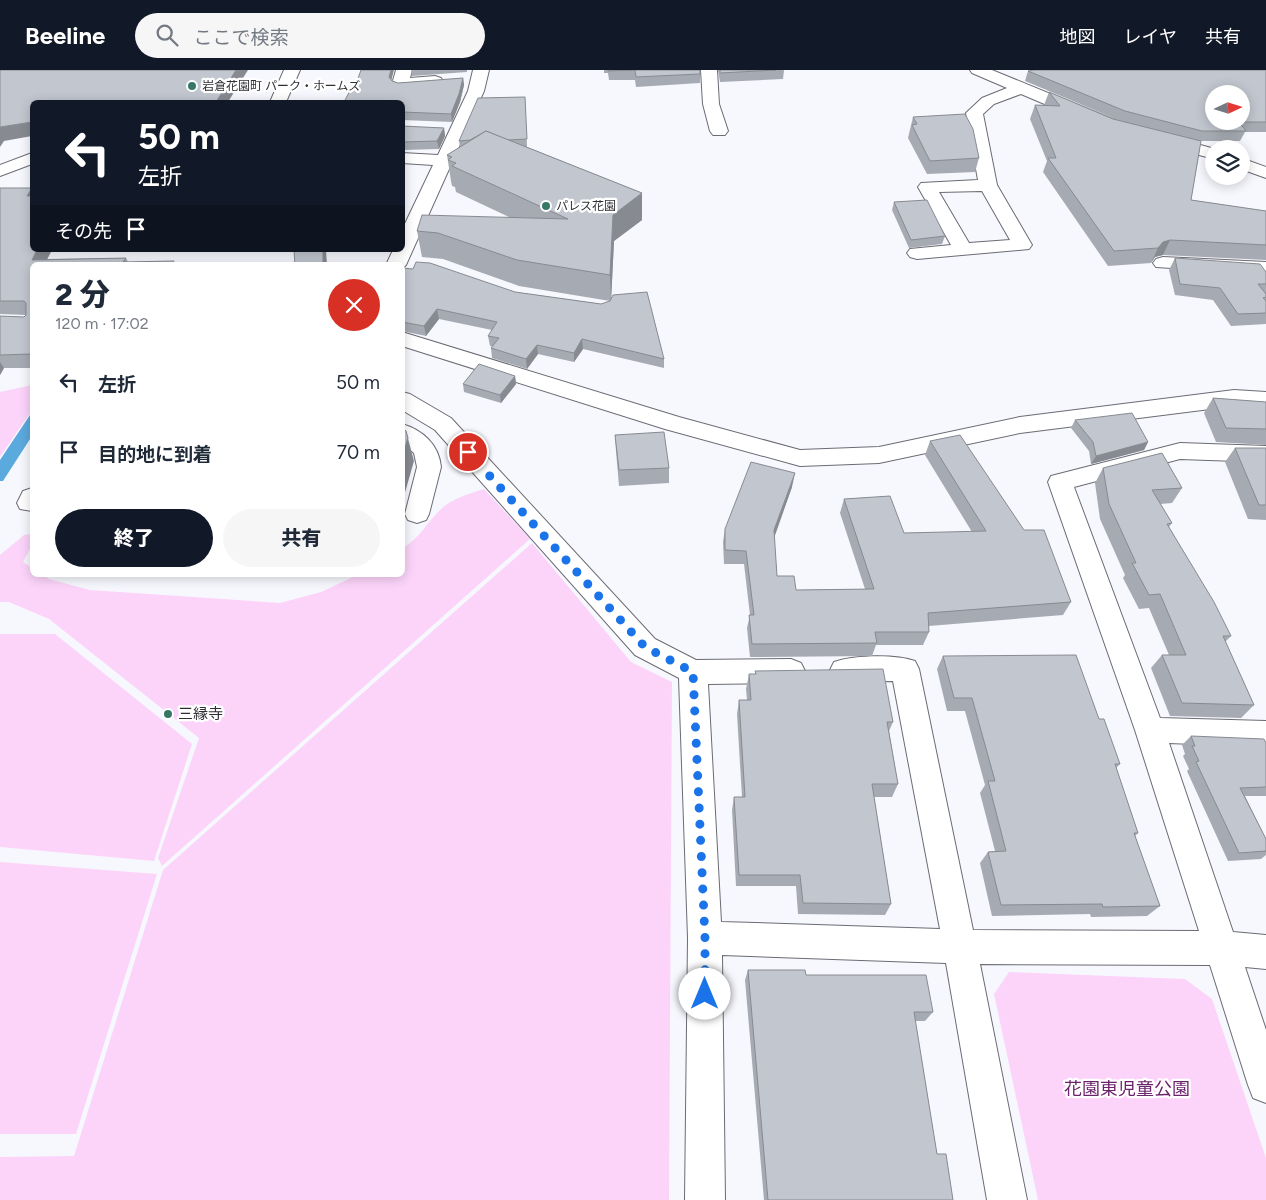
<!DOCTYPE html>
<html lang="ja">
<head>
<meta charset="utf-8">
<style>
  :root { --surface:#fff; --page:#f6f6f7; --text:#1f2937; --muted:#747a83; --accent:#111827 }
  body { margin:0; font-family:Figtree,"Noto Sans JP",sans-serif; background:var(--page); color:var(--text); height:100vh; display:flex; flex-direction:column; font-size:19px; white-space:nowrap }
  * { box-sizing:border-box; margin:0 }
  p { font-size:16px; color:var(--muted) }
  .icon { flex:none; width:28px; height:28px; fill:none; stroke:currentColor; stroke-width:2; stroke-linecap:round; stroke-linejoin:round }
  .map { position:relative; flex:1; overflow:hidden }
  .details { position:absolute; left:30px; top:192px; width:375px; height:315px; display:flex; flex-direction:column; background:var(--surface); border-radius:8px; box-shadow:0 2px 12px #0003 }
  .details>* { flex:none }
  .guide { position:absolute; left:30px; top:30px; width:375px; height:152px; border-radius:8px; box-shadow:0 2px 12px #0003; background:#111827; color:#fff; overflow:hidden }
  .needle { width:32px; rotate:86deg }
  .fabs { position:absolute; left:1205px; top:15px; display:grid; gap:10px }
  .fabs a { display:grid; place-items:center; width:45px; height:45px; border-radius:50%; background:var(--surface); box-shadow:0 2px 12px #0003; font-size:25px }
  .pin { position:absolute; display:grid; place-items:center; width:42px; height:42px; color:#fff; margin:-21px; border:2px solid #fff; border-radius:50%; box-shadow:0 1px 5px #0007 }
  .me { position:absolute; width:55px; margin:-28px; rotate:0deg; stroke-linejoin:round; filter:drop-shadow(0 0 4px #0008) }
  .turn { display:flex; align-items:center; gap:18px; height:105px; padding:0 25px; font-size:22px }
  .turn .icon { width:65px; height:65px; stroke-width:2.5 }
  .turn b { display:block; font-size:35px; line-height:42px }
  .then { display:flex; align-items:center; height:48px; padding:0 25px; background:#0003; gap:10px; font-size:19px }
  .round { display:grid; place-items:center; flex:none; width:52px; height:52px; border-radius:26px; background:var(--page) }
  .overview { display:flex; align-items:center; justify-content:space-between; height:85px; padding:0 25px }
  h1 { font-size:30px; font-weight:800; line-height:38px }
  .cta { display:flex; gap:10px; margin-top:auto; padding:10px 25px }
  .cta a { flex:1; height:58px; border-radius:30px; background:var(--accent); color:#fff; font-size:20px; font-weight:800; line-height:58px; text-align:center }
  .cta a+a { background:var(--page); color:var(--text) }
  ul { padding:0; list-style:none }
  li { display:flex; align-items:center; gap:15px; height:70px; padding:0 25px }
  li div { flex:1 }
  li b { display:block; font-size:19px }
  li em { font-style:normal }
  header { display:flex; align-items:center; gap:30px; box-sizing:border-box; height:70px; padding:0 25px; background:var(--accent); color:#fff }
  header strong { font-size:24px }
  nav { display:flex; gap:28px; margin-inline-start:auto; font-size:18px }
  .search { width:350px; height:45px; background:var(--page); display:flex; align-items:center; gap:12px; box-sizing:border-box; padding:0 18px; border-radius:28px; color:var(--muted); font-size:19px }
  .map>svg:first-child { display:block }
  .green { fill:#fcd4fa }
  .water { fill:#5baade }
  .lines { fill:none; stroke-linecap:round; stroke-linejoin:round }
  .minor-casing { stroke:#6b6b74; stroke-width:2 }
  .minor { fill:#fff; fill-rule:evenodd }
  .wall { fill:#a6aab2 }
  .shaded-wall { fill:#878b91 }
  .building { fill:#c1c6cf; stroke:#878b91; fill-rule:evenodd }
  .route { stroke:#1a73e8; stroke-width:9; stroke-dasharray:0 16.2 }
  .poi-dot { fill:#367766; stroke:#fff; stroke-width:2 }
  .labels { text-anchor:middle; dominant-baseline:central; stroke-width:4.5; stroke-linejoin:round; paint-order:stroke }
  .far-poi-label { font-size:12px; fill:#303034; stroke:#fff; text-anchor:start }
  .poi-label { font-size:15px; fill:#303034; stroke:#fff; text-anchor:start }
  .near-park-label { font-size:18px; fill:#6c236c; stroke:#fff }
</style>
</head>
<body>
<header>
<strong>Beeline</strong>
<div class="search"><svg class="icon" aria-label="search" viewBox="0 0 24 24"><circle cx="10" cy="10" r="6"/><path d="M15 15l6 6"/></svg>ここで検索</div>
<nav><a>地図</a><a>レイヤ</a><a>共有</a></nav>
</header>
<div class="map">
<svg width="1266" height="1130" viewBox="0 0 1266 1130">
  <rect width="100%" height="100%" fill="#f7f8fe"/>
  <!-- green -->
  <g class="green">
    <path d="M32,315V340L0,387V322Z"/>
    <path d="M484,419L530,469L162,796L158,788L199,668L49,549L9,532H0V485L24,465L32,464V475L23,492L32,498V505H43L49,509L90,520L280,533L321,522L357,505H402L403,478C421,466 424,457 438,442C450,429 468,424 484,419Z"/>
    <path d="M532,473L631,592L672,612L669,1130H0V1087L74,1086L163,800Z"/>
    <path d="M0,564H55L192,674L154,791L0,777Z"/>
    <path d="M0,792L157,804L76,1064H0Z"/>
    <path d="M1009,902L1185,909L1212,929L1266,1088V1130H1038L994,924Z"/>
  </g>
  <!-- water -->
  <path class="water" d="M32,342V366L3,411H0V390Z"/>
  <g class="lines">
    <!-- minor casing -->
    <g class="minor-casing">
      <g id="minor">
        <path d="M284,0H300L286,32H270Z"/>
        <path d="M396,0H412L410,8L435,6L441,8L443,11L441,14L435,16L400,19L394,17L392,14Z"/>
        <path d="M473,0H489L484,21L406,195L402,199V195H386L393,180H402V160L433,95L402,93V83L438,85L468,21Z"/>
        <path d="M701,0H717L719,34L728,61L725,65H713L710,61L703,34Z"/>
        <path d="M970,0H992L1087,39L1089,43L1087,47H1075L1021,24L994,34L983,44L997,115L1032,175L1029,179L917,189L910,187L907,183L910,179L951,175L918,117L921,113L978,110L966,43L982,28L1007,18L972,3ZM982,121L1010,170L969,173L939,122Z"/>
        <path d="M1164,65L1215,79L1214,89L1158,74L1155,70L1158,66Z"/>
        <path d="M32,83V94L0,106V95Z"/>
        <path d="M1241,88L1266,97V108L1241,99Z"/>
        <path d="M1163,187L1266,192V204L1156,197L1153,193L1156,189Z"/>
        <path d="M402,262L679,347L800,380L879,377L1020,347L1234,320L1266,322V338L1234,336L1020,363L879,393L800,396L665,359L402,276Z"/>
        <path d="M402,322L410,324L451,348L655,569L696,590L791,589L801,593L805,601L801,609L791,613L708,614L721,852L940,859L893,611L844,612L834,608L830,600L834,592C853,585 896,584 915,591L919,599L973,860L1199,861L1135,660L1048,412L1051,406L1180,373L1266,376V392L1180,389L1074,417L1160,648L1266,651V677L1169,673L1233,862L1266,865V899L1245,897L1266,960V1033L1253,1028L1248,1015L1210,895L980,894L1027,1130H987L946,893L722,885L725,1130H685L688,868L679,608L635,585L435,360L402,340Z"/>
        <path d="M402,354C423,360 439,375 441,397L429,444L426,450L417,453L408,450L405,444L417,397L414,383L402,373Z"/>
        <path d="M32,418V441L20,439L17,433L23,421Z"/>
      </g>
    </g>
    <!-- minor -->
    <use href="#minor" class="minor"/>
  </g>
  <!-- wall -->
  <g class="wall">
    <path d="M411,0H467V2L412,6Z"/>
    <path d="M604,0H700V13L636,17L635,10H609L608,3H604Z"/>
    <path d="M718,0H784L783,9L720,12Z"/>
    <path d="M1266,0V62H1245L1240,71H1201L1191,130L1266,141V190L1163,185L1155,187L1151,193L1108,196L1043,102L1047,91L1030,49L1035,35H1044L1049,22L1116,49L1025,11L1028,1Z"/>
    <path d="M463,8L464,15L460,32L452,52L402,50V32L356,14L392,10L398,13Z"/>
    <path d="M525,27L527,77L642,123V150L614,171L611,230L664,289V298L583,279L574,292L538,284L527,299L492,288L491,278L492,276H490L488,266L492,260L439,249L426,266L402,261V198L515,222L601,234L610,231L519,216L443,189L422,187L417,161L509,147L456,122L455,117L452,116L451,111L447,85L460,77L459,71Z"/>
    <path d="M913,47L979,88L975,102L927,104L908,68Z"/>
    <path d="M402,56L444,58L445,66L439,79L402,80Z"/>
    <path d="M0,118L32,180H52L47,189L126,188L128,192L32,195V298H4L0,305V246L24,247L26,245L0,244Z"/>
    <path d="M894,132L945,166L942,174L909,178L892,140Z"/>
    <path d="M1175,188L1266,202V254L1231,256L1213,230L1175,225L1169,200Z"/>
    <path d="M515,306L516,314L501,333L464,322L463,314Z"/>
    <path d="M1213,328L1266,332V375L1216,372L1204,343Z"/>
    <path d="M1075,350L1148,372L1144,380L1091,394L1089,381L1071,358Z"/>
    <path d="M615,365L669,398V413L619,416L616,381Z"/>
    <path d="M930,371L1071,532L1063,545L929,556V562L923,575H876L872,586L750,587L747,558L750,545L744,494H724L723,472L725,459L792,417L774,466L777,506L796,520L865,519L840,443L844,429L904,463L972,462L925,385Z"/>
    <path d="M1235,378H1266V450L1248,449L1225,392Z"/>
    <path d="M1103,398L1182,418L1172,433L1160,434L1172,453L1169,457L1231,566L1225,572L1254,635L1241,648L1170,646L1151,598L1162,585H1169L1149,538L1139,539L1123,508L1125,505L1100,449L1095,413Z"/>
    <path d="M943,586L1099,649L1120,694L1116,698L1138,763L1135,766L1160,836L1147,846L1091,847L1090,844L992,846L980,793L988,782L995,781L980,723L985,715L965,641H947L937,599Z"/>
    <path d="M755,601L893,652L889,661L898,714L892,727H874L891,834L885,845L798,844L796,816H736L732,740L734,727H742L737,644L739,630H747L746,619L749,604H755Z"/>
    <path d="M1191,666L1266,673V726H1245L1266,769V785L1261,789L1228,791L1187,701L1189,699L1183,686L1185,684L1182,675Z"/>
    <path d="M748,900L806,905L933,942L925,951H915L937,1084L953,1130H764L745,910Z"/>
  </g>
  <!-- shaded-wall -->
  <g class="shaded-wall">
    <path d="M236,0H248L228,32H216Z"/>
    <path d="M391,0H394L390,15L389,7Z"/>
    <path d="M463,8L464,15L460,32L452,52L451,44Z"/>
    <path d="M32,52V66L4,71L0,77V57Z"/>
    <path d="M444,58L445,66L439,79L437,71Z"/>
    <path d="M32,118V137L27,126Z"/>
    <path d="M642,123V150L614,171L611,232L610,205L613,145Z"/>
    <path d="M1170,170L1163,185L1155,187L1151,193L1158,178L1163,172Z"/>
    <path d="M37,180H52L44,195L32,190Z"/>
    <path d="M323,180H326L327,195H323Z"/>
    <path d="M437,239L439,249L426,266L424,256Z"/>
    <path d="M582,269L583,279L574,292V283Z"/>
    <path d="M537,275L538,284L527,299L526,289Z"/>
    <path d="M0,292L4,298L0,305Z"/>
    <path d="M515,306L516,314L501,333L500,325Z"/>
    <path d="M406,361L414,391L402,433V388Z"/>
    <path d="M1148,372L1144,380L1091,394L1096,386Z"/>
    <path d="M795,403L792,417L772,474L774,460Z"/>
  </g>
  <!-- building -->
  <g class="building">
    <path d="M0,0H236L216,32H32V52L0,57Z"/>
    <path d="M361,0H391L389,7L392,11L398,13L463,8L459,24L451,44L402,42V32H344L353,15L356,14Z"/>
    <path d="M608,0H700V4L636,7L635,0L608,1Z"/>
    <path d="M720,0H776L720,3Z"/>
    <path d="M1034,0H1266V52H1239L1246,61H1202L1125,41L1028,1ZM1214,24H1241V51H1214Z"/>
    <path d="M1049,22L1113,49L1201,71L1191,130L1266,141V175L1170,170L1163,172L1158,178L1114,181L1048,88H1056L1035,35L1060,36Z"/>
    <path d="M525,27L527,69L508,70L486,61L470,70L459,71L478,28Z"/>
    <path d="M965,44L973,59L979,88L930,91L912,55L917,54L913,47Z"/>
    <path d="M402,56L444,58L437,71L402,72Z"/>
    <path d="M486,61L642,123L613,145L610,205L517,190L438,163L417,161L422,145L568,149L452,96L456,93L448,90L452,87L447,85Z"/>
    <path d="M0,118H32L27,126H32V180H37L32,190L126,188L123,192L174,191L172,195H32V284L0,285V246L24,247L26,245V233L24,231H0Z"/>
    <path d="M927,130L945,166L911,170L894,132Z"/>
    <path d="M294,180H323V195H295Z"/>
    <path d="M1175,188L1260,194L1266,202V214H1258L1266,224V227L1263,228L1266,231V243L1238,244L1220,218L1180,214Z"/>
    <path d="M416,192L430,193L515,222L601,234L610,231L613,225L647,222L664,289L582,269L574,283L537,275L526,289L491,278L499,268L488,266L497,252L437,239L424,256L402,252V198L413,199Z"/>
    <path d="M479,294L515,306L500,325L463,314Z"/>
    <path d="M1213,328L1266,332V359L1226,358Z"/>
    <path d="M1132,343L1148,372L1096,386L1093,372L1075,350Z"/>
    <path d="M402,357L406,361L408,368L402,388Z"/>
    <path d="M664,362L669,398L619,400L615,365Z"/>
    <path d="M960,365L1024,460H1044L1071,532L928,543L929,562H875L877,573L752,574L749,545H754L746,481L725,480V459L751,392L795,403L774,460L777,506H794L796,520L874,519L844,429L890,426L904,463L986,461L930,371Z"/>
    <path d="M1235,378H1266V435H1259Z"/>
    <path d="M1162,383L1182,418L1152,420L1172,453L1167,454L1214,532L1231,566H1223L1254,635L1182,633L1162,585H1186L1160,524L1149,525L1132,493H1136L1109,434L1103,398Z"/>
    <path d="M1076,585L1099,649H1104L1120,694H1115L1138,763H1134L1160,836L1103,837L1102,834L1001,835L988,782L1006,781L988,711H995L972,628H954L943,586Z"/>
    <path d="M883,599L893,652H887L898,714H872L891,834L803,833L800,805H739L734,727H745L739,630H751L749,604H756L755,601Z"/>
    <path d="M1191,666L1264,669L1266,673V717L1240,718L1266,769V781L1239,783L1196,692L1199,691L1192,676H1195Z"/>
    <path d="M748,900H805L806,905H926L933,942H914L937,1084H946L953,1130H768Z"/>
  </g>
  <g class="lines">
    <!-- route -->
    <path class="route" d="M468,382L645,577L693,602L705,868V924"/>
  </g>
  <!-- markers -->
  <g class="poi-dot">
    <circle cx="192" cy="16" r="5"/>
    <circle cx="546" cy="136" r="5"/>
    <circle cx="168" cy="644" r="5"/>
  </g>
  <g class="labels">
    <!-- far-poi labels -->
    <g class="far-poi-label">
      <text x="202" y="16">岩倉花園町 パーク・ホームズ</text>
      <text x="556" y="136">パレス花園</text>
    </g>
    <!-- poi labels -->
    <g class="poi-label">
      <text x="178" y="644">三縁寺</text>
    </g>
    <!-- near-park labels -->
    <g class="near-park-label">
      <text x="1127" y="1019">花園東児童公園</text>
    </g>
  </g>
</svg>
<div class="fabs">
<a><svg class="needle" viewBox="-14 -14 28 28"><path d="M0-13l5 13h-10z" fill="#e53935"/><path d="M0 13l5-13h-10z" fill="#747a83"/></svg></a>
<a><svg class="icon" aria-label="layers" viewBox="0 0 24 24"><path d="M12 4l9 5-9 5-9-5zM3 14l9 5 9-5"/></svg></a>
</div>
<div class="pin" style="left:468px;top:382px;background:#d93025"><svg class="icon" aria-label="arrive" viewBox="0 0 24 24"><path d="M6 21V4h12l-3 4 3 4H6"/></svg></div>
<svg class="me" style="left:705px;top:924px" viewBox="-20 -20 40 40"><circle r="19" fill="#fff"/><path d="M0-13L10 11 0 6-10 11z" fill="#1a73e8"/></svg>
<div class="guide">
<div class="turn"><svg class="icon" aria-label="left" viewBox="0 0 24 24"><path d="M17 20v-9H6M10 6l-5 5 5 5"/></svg><div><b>50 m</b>左折</div></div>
<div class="then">その先<svg class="icon" aria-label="arrive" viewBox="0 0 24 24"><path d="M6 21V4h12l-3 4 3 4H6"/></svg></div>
</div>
<section class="details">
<div class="overview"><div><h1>2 分</h1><p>120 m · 17:02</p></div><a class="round" style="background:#d93025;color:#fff"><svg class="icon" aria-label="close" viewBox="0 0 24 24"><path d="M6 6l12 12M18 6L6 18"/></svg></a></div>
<ul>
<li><svg class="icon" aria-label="left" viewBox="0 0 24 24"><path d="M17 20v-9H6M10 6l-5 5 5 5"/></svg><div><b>左折</b></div><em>50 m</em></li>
<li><svg class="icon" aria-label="arrive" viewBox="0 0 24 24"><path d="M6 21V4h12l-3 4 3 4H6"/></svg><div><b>目的地に到着</b></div><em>70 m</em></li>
</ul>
<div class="cta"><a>終了</a><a>共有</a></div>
</section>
</div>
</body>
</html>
